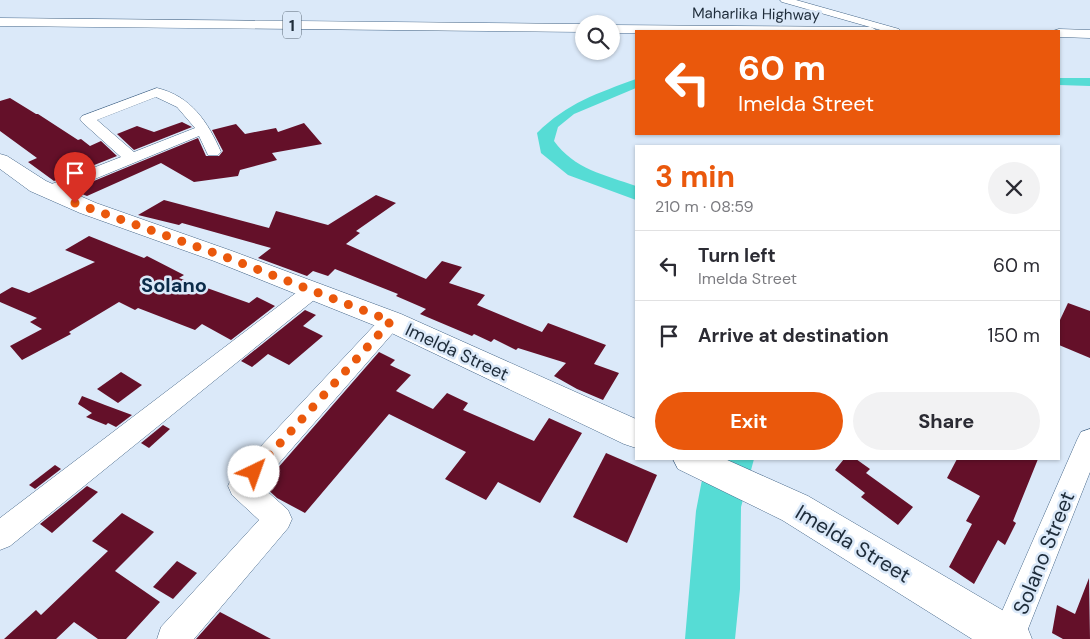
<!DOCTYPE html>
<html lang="en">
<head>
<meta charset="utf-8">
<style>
  :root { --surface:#fff; --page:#f2f2f3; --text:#2b2b33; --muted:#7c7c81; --line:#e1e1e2; --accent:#ea580c }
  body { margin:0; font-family:"DM Sans",sans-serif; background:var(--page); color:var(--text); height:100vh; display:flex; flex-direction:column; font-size:19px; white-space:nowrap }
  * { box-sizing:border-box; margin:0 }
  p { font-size:16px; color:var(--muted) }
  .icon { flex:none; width:28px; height:28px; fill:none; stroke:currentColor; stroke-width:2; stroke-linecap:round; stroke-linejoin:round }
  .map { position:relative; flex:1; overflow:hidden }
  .panel { position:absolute; left:635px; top:145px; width:425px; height:315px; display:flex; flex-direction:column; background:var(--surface); border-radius:0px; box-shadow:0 1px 4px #0004 }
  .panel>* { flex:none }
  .hud { position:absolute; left:635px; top:30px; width:425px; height:105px; border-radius:0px; box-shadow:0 1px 4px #0004; background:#ea580c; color:#fff; overflow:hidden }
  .tools { position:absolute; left:575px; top:15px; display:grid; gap:10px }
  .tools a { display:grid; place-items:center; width:45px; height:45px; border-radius:50%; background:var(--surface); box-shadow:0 1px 4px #0004; font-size:25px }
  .pin { position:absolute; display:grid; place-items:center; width:42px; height:42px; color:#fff; margin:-51px -21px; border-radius:50% 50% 50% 0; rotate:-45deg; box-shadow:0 0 5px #0007 }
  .pin .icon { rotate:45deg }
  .me { position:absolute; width:55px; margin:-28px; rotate:42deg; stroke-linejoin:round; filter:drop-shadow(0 0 4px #0008) }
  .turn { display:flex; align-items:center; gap:18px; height:105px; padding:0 20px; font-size:22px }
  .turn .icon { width:65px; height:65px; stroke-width:2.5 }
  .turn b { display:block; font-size:35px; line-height:42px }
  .round { display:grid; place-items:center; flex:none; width:52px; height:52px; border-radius:26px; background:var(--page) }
  .headline { display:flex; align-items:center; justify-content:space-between; height:85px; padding:0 20px }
  h1 { font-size:30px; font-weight:700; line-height:38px; color:var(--accent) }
  .action { display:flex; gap:10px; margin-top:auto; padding:10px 20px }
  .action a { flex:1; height:58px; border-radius:30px; background:var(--accent); color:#fff; font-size:20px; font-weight:700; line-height:58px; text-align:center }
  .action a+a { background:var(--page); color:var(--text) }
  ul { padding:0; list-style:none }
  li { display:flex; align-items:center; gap:15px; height:70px; padding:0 20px; border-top:1px solid var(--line) }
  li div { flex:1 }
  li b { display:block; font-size:19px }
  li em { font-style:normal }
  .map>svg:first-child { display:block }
  .water { fill:#56dcd5 }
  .building { fill:#641029 }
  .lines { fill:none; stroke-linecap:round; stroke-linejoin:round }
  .minor-casing { stroke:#466789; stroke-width:1 }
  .primary-casing { stroke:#466789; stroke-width:1 }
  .trunk-casing { stroke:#466789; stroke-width:1 }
  .minor { fill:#fff; fill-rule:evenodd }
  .primary { fill:#fff; fill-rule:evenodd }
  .trunk { fill:#fff; fill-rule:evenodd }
  .route { stroke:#ea580c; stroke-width:9; stroke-dasharray:0 16.2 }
  .labels { text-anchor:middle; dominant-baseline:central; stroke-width:5; stroke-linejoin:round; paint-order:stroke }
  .far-street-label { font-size:15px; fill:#1e2c3a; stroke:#dbe9f9 }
  .shield { fill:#dbe9f9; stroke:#576573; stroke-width:1 }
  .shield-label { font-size:16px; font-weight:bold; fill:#1e2c3a }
  .street-label { font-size:18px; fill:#1e2c3a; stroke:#dbe9f9 }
  .quarter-label { font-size:20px; font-weight:bold; fill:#0b2b49; stroke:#dbe9f9 }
  .near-street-label { font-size:21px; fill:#1e2c3a; stroke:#dbe9f9 }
</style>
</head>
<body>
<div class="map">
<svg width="1090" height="639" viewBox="0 0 1090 639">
  <rect width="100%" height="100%" fill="#dbe9f9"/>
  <!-- water -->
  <g class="water">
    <path d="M1059,78H1090V86L1059,85Z"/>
    <path d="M636,79V88L574,114L558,127L554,141C574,169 605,175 636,186V200L568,175L541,153L537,133C567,103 598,93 636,79Z"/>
    <path d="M706,459H754L741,507L740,589L735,639H685L696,511Z"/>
  </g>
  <!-- building -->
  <g class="building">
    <path d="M10,98L36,114H38L78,140L81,139L90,146L101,141L117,156L54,181L28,162L37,158L0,131V101Z"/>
    <path d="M182,122L192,127L134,150L117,134L137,126L154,132Z"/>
    <path d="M304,123L322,144L272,153L277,160L240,170L238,176L194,182L161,163L87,196L72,190L198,138L206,156H219L223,151L212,130L236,124L245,134L276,128L278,132Z"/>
    <path d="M376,195L396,203L356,231L360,233L346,244L426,279L442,261L462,267L449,283L485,295L477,305L542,332L548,323L606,345L594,364L619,373L603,400L577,389L554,376L566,363L518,348L516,350L494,339L491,342L474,334L472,336L420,314L426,309L396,296L398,294L335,269L328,276L313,271L307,276L258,258L271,248L182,223L179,225L138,215L164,200L269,228L276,211L328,225Z"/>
    <path d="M89,236L144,258L147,256L184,275L179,278L249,303L257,297L275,306L231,340L202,324L195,330L138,308L135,310L119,302L69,332L71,334L22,360L10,346L42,329L30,322L37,318L0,302V294L12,287L29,293L95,262L65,250Z"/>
    <path d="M1068,303L1090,311V358L1059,345V322Z"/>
    <path d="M305,310L316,315L303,326L323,336L289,365L268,354L252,367L241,361Z"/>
    <path d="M379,352L395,360L390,365L411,375L396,391L433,409L447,393L468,403L463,410L534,441L549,418L582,433L540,503L498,482L486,500L445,479L466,452L389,414L305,513L277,498L263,485Z"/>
    <path d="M121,372L142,385L118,403L97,389Z"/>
    <path d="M82,396L105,405L132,415L116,427L108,423L106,425L86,417L92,413L78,404Z"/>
    <path d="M163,425L170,429L149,448L141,443Z"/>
    <path d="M606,453L657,475L627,543L573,517Z"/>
    <path d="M844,459H856L870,469L866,473L913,507L898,525L861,497L865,493L835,470Z"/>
    <path d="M957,459H1038L1013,521L1016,523L1005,545L998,540L974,584L949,567L972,524L966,521L980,496L947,478Z"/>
    <path d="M55,465L61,469L35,489L29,485Z"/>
    <path d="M87,486L98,492L52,533L40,524Z"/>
    <path d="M122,513L154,532L115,571L160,602L126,639H98L74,622L56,639H4L36,610L41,615L108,551L92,541Z"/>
    <path d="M177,561L197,573L173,599L153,587Z"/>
    <path d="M1089,578L1090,639H1063L1052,633L1057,605L1075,614Z"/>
    <path d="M220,612L271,639H196Z"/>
  </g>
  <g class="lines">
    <!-- minor casing -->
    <g class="minor-casing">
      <g id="minor">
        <path d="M780,0H796L899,29L900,31H884L782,2Z"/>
        <path d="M157,88C191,96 208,122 221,152L218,155H208L199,136L56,195H44L42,191L44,187L121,157L82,122L80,119L82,116ZM156,97L177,107L195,128L134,152L97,120Z"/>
        <path d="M312,284L319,286L322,291L319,296L10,546L0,550V518L305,286Z"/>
        <path d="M391,314L399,316L402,321L399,326L260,485L288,510L292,519L288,528L194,639H157L161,627L259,520L232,495L228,486L232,477L383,316Z"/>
        <path d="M1090,429V472L1024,639H992L996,625L1077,440L1081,432Z"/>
      </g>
    </g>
    <!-- primary casing -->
    <g class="primary-casing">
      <g id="primary">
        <path d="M0,154L7,156L46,181L96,203L232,251L401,314L636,419V448L624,444L381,328L214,261L80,213L30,191L0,169Z"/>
        <path d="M673,459H725L808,496L1026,624L1032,639H972L782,520L678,469Z"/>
      </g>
    </g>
    <!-- trunk casing -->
    <g class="trunk-casing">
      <g id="trunk">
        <path d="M0,18L584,24V32L0,26Z"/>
        <path d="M611,25L871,27L878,31H636V33H611Z"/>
        <path d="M1059,29L1090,30V38L1059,37V31H1053Z"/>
      </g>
    </g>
    <!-- minor -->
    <use href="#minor" class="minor"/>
    <!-- primary -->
    <use href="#primary" class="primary"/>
    <!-- trunk -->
    <use href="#trunk" class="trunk"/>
  </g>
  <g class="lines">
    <!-- route -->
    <path class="route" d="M75,203L223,256L391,321L254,472"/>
  </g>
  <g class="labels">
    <!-- far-street labels -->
    <g class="far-street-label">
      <text transform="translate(756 14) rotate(1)">Maharlika Highway</text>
    </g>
    <!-- shield labels -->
    <rect class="shield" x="283" y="11.5" width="18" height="27" rx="4"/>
    <g class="shield-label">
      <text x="292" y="25">1</text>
    </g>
    <!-- street labels -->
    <g class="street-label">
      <text transform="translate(457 352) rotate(25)">Imelda Street</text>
    </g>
    <!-- quarter labels -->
    <g class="quarter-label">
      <text x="174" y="285">Solano</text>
    </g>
    <!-- near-street labels -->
    <g class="near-street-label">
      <text transform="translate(853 544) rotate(31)">Imelda Street</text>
      <text transform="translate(1044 553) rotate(-68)">Solano Street</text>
    </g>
  </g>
</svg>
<div class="tools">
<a><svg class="icon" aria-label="search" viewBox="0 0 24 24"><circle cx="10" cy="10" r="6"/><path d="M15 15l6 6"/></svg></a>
</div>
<div class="pin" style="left:75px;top:203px;background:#d93025"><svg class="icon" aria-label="arrive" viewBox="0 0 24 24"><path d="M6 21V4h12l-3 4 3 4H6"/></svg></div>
<svg class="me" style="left:254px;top:472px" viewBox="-20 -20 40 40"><circle r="19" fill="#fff"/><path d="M0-13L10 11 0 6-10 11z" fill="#ea580c"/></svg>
<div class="hud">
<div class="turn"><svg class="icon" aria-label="left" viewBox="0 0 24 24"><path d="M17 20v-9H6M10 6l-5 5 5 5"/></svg><div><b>60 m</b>Imelda Street</div></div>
</div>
<section class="panel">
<div class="headline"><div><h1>3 min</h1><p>210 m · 08:59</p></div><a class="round"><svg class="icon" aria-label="close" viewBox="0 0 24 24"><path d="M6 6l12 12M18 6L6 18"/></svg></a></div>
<ul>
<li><svg class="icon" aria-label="left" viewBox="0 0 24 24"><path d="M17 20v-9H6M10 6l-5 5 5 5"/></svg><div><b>Turn left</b><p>Imelda Street</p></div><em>60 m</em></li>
<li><svg class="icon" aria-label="arrive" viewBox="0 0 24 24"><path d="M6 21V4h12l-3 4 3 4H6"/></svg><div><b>Arrive at destination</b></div><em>150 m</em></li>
</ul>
<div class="action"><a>Exit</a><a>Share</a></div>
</section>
</div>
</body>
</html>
